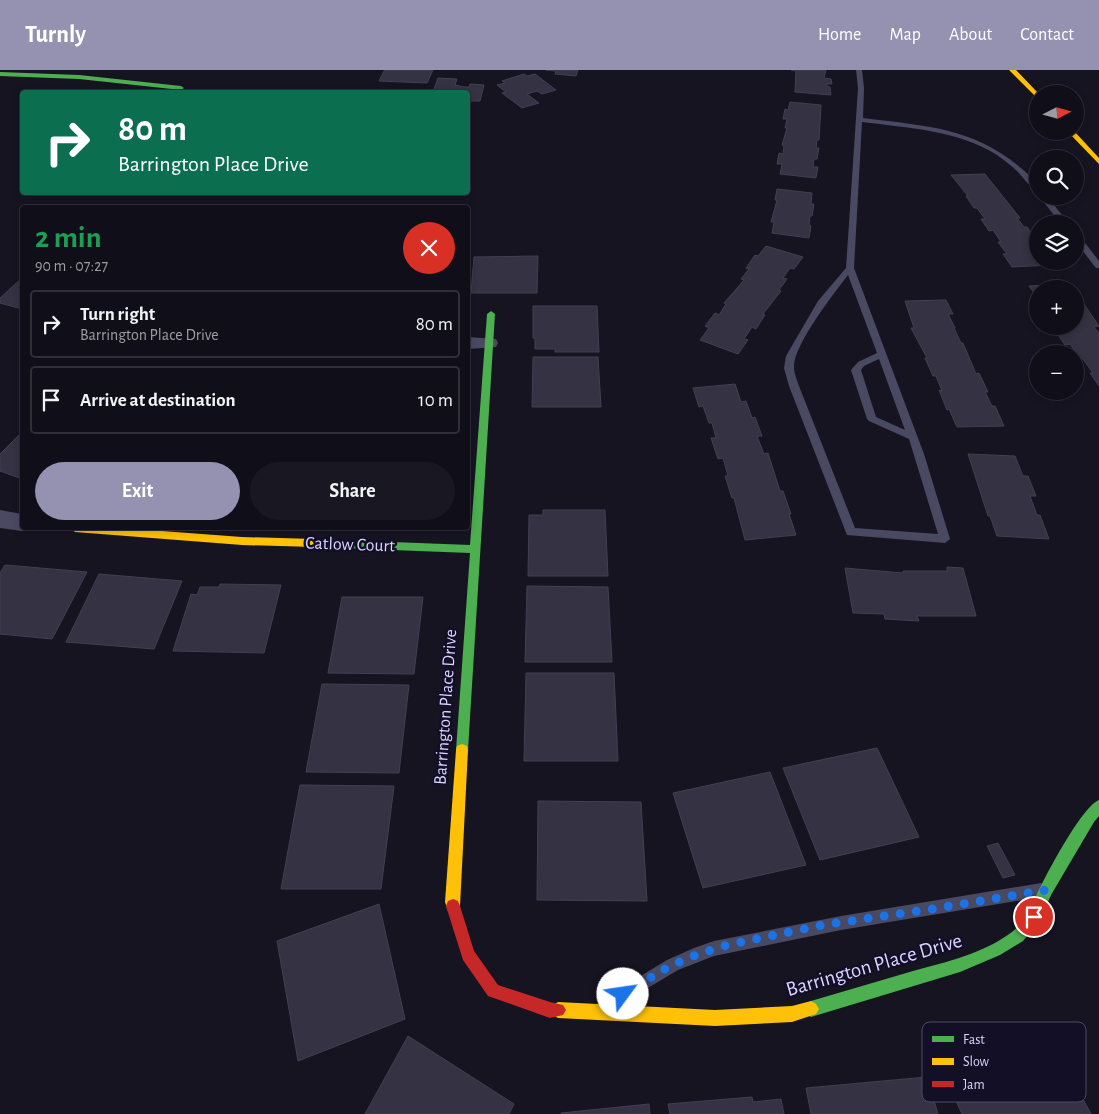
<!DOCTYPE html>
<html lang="en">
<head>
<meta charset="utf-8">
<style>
  :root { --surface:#100f19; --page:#191822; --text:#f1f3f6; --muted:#9c9ca2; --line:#302f38; --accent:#9591b1 }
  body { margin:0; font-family:"Alegreya Sans",sans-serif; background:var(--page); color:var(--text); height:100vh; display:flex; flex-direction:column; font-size:19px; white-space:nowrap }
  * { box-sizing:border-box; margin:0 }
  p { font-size:16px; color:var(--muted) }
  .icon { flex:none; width:28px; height:28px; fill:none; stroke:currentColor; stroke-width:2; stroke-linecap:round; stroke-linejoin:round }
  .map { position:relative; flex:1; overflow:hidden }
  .sheet { position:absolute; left:20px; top:135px; width:450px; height:325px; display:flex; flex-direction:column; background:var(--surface); border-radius:5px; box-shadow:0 2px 8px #0003,0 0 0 1px var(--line) }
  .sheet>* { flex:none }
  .guide { position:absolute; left:20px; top:20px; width:450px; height:105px; border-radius:5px; box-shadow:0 2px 8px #0003,0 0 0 1px var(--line); background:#0b6e4f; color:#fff; overflow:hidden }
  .needle { width:32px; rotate:84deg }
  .fabs { position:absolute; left:1029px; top:15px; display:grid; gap:10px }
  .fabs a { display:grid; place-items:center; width:55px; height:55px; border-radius:50%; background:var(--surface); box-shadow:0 2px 8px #0003,0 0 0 1px var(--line); font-size:25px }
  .pin { position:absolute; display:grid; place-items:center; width:42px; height:42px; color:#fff; margin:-21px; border:2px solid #fff; border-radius:50%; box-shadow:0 1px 5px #0007 }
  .me { position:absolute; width:55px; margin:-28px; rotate:59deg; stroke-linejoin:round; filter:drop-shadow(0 0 4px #0008) }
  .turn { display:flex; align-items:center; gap:18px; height:105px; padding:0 15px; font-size:22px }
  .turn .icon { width:65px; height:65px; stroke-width:2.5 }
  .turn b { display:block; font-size:35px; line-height:42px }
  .round { display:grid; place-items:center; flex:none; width:52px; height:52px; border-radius:26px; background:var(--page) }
  .head { display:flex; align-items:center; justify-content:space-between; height:85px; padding:0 15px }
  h1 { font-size:30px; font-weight:600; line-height:38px; color:#1e9e55 }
  .button { display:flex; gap:10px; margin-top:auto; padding:10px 15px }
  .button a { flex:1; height:58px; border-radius:30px; background:var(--accent); color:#fff; font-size:20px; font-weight:600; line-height:58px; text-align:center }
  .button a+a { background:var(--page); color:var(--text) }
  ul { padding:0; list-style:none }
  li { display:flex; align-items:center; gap:15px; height:68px; margin:0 10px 8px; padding:0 5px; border:2px solid var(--line); border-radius:5px }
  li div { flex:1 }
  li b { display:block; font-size:19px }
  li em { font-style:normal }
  header { display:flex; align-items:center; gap:30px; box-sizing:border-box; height:70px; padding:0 25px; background:var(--accent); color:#fff }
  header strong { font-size:24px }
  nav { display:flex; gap:28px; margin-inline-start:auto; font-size:18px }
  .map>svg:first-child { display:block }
  .building { fill:#343243; stroke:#433f54 }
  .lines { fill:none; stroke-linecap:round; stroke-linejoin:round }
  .lane { fill:#4a4962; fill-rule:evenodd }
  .street { fill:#4a4962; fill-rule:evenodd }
  .fast { fill:#4caf50; fill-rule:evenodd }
  .slow { fill:#ffc107; fill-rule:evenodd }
  .jam { fill:#c62828; fill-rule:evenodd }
  .route { stroke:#1a73e8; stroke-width:9; stroke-dasharray:0 16.2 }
  .labels { text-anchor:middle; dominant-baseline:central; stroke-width:5; stroke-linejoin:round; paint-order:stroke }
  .street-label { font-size:18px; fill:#d9d4ff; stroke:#130f26 }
  .near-street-label { font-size:21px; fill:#d9d4ff; stroke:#130f26 }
  .key { fill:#130f26; stroke:#4e4a67; stroke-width:1 }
  .key-label { font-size:14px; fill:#d9d4ff }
</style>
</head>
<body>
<header>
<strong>Turnly</strong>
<nav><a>Home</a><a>Map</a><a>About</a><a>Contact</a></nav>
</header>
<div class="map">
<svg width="1099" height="1044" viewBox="0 0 1099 1044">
  <rect width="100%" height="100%" fill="#161421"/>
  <!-- building -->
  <g class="building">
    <path d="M389,0H433L427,13L379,11L384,1Z"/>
    <path d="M546,0H578L576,6L555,4L556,1Z"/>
    <path d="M791,0H826L824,8L831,9L832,14H826L827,16L830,17L831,25L795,22L796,1Z"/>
    <path d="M524,4L527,6L535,4L556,20L542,24L537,21L527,24L539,33L522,38L502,23L506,22L497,15L505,13L502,11Z"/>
    <path d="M438,8L457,9L455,15L464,17H469L470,14L484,15L480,31H468V22H433Z"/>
    <path d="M790,32L821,35L819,70H817L816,78H819L817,89H814L813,97H818L816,108L780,104L782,94H777L779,83L783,84L784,76L782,75L787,58H785L787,49H783L785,39L788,40Z"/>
    <path d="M985,104L1020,148H1017L1024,157H1027L1037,171H1035L1038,173V191H1047L1050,195L1012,197L1003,184H1007L998,172H1001L993,160L989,161L981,149H985L977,138H974L966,126H968L951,105Z"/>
    <path d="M777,119L812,123L811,134H814L812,146H810L809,155L811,156L809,168L772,163L774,152H771L777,130H775Z"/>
    <path d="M766,176L803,187L794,199L790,198L783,208L787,209L779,220L781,221L763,244L765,245L756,259L752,257L744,269L748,270L738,284L700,270L709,258L705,256L715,243L719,245L726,234L724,233L744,210L741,209L749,199L746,198L755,185L758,186Z"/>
    <path d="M538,186L537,223H471L474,187Z"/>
    <path d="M22,208V239L0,233V228Z"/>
    <path d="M1066,214L1070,219H1038V228L1029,216Z"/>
    <path d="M1075,226L1079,227L1099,256L1094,257L1099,263V316L1090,303H1093L1083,289H1080L1070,274L1065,275L1053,257L1075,256Z"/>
    <path d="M946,230L953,244H948L955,258H954L961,273H963L976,304L979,303L988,322H985L992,336H995L1004,356L957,357L949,339L947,340L939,320L942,321L936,306H933L925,288H927L911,258H914L905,231Z"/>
    <path d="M533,236H597L599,282H555V279H535V268H533Z"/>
    <path d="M533,287H598L601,337H532Z"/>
    <path d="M735,314L741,332L746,331L752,348L755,347L762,366H757L764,384L768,383L780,421H783L791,444H789L796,465L745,470L734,428H732L725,406H728L723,388L718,389L711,368H716L712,353H709L703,336L699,337L693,318Z"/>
    <path d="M22,362V409L0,401V384Z"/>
    <path d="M968,384L1015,386L1023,406H1028L1036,426H1030L1037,445H1040L1049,469L997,466L990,446H988Z"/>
    <path d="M543,440H605L608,506H528L529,445H543Z"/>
    <path d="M5,495L87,502L52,569L0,564V503Z"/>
    <path d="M947,497L963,498L976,546H917L919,551L885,549L884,544L853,543L845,498L903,503V501H947Z"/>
    <path d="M99,504L182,511L154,579L66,572Z"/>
    <path d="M220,514L281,515L264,583L173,581L191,524L197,525L200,517H219Z"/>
    <path d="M527,516L608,517L612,592H525Z"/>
    <path d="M342,527H423L414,604L328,603Z"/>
    <path d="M526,603H614L618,691H524Z"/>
    <path d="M322,614L409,615L399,703L306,702Z"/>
    <path d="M877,678L919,767L820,790L783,698Z"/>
    <path d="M770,702L806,795L703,818L673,723Z"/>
    <path d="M300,715L394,716L381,819H281Z"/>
    <path d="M538,731L641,732L647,831L537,830Z"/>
    <path d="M998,773L1015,805L1003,808L987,776Z"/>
    <path d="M379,834L405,949L298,991L277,871Z"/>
    <path d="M408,966L514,1034L509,1044H365Z"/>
    <path d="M1052,972L1091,1044H962L945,1007Z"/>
    <path d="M927,1007L938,1044H811L806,1018Z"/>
    <path d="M752,1027L753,1032L781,1029L784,1044H670L668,1034Z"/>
    <path d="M649,1034L650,1044H561V1043Z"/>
  </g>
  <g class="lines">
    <!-- lane -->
    <g class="lane">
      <path d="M856,0H862L864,18L863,48C935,57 984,58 1038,114V121C1030,117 1024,109 1018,102C1012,96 1004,90 997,85C958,60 908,58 862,52L854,198L924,384L950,469L945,473L847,465L789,316L784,298L786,286L818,231L846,198L858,18ZM848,205L877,283L858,292L851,300L867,349L869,351L909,369L938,464L855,458L799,316C797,310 794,303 794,297C793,276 834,223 848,205ZM879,289L905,360L876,347L861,300L864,296Z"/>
      <path d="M1039,126H1047L1069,154H1061Z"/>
      <path d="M1075,164H1078L1099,191V198H1096L1075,171Z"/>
      <path d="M1041,813L1046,815L1048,820L1046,825L1041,827L841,860L714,886L678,900L616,937L611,940L606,937L603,932L606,927L667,890L694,878L714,871L841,846Z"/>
    </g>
    <!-- street -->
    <g class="street">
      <path d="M468,267L496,269L498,273L496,277L468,279Z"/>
      <path d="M0,440L22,444V458H30L22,461L0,458Z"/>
    </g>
    <!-- fast -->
    <g class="fast">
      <path d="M0,2L79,5L181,16L184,18L181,20L79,9L0,6Z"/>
      <path d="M491,241L495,244L468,680L467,684L462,686L457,684L456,680L470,483L315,477L310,473L315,469L470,475L487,244Z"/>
      <path d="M1099,730V746L1094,752L1051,825L1039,852L1023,871L1000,885L960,902L811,947L806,944L803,939L806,934L811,931C845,921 879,911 913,901C947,892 984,883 1012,862C1028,849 1033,830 1042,814C1051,796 1083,736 1099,730Z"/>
    </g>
    <!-- slow -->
    <g class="slow">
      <path d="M1009,0H1016L1039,24L1038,29Z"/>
      <path d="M1067,61H1074L1099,88V94Z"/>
      <path d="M70,458H122L242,467L315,469L320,473L315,477L242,475L75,462Z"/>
      <path d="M462,674L467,676L468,680L460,836L458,841L453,843L448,841L445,832L456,680L457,676Z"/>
      <path d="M811,931L816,934L819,939L816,944L792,952L715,956L558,948L553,945L550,940L553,935L558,932L715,940L792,936Z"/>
    </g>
    <!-- jam -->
    <path class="jam" d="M453,829L458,831L460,836L474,881L498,915L550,932L563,935L566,940L563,945L550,948L488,926L463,890L446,836L448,831Z"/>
  </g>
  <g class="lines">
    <!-- route -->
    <path class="route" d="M623,924L670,896L696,885L727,875L823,855L932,839L1046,820L1034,847"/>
  </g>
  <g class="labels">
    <!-- street labels -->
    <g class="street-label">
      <text transform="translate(350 475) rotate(2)">Catlow Court</text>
      <text transform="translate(446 637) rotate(-86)">Barrington Place Drive</text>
    </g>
    <!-- near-street labels -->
    <g class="near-street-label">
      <text transform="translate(874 895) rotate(-16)">Barrington Place Drive</text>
    </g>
  </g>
  <!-- legend -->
  <rect x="922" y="952" width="164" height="80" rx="8" class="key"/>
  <rect x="932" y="966" width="22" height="6" fill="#4caf50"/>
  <rect x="932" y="988" width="22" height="7" fill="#ffc107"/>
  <rect x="932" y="1011" width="22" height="6" fill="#c62828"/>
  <g class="key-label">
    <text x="963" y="974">Fast</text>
    <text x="963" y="996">Slow</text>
    <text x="963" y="1019">Jam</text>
  </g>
</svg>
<div class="fabs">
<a><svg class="needle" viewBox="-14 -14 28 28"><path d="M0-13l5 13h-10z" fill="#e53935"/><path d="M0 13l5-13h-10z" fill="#9c9ca2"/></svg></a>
<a><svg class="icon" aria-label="search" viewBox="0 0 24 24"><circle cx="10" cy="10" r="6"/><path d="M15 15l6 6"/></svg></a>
<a><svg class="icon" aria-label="layers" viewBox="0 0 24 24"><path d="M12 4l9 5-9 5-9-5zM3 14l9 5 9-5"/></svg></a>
<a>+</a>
<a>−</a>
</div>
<div class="pin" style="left:1034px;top:847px;background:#d93025"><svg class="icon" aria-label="arrive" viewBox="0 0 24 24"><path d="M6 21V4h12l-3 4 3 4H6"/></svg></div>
<svg class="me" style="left:623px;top:924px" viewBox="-20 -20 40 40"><circle r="19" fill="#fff"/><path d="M0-13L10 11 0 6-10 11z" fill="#1a73e8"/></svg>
<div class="guide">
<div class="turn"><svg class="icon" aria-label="right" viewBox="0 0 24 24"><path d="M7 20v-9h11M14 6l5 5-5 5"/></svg><div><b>80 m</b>Barrington Place Drive</div></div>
</div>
<section class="sheet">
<div class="head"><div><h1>2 min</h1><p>90 m · 07:27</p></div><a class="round" style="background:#d93025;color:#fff"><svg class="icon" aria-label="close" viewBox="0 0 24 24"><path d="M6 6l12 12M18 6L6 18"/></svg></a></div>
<ul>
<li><svg class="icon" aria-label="right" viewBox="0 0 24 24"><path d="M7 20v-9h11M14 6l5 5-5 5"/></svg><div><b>Turn right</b><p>Barrington Place Drive</p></div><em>80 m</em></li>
<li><svg class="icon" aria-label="arrive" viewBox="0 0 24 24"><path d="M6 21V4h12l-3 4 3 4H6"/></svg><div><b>Arrive at destination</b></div><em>10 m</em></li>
</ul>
<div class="button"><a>Exit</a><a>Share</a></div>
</section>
</div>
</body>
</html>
